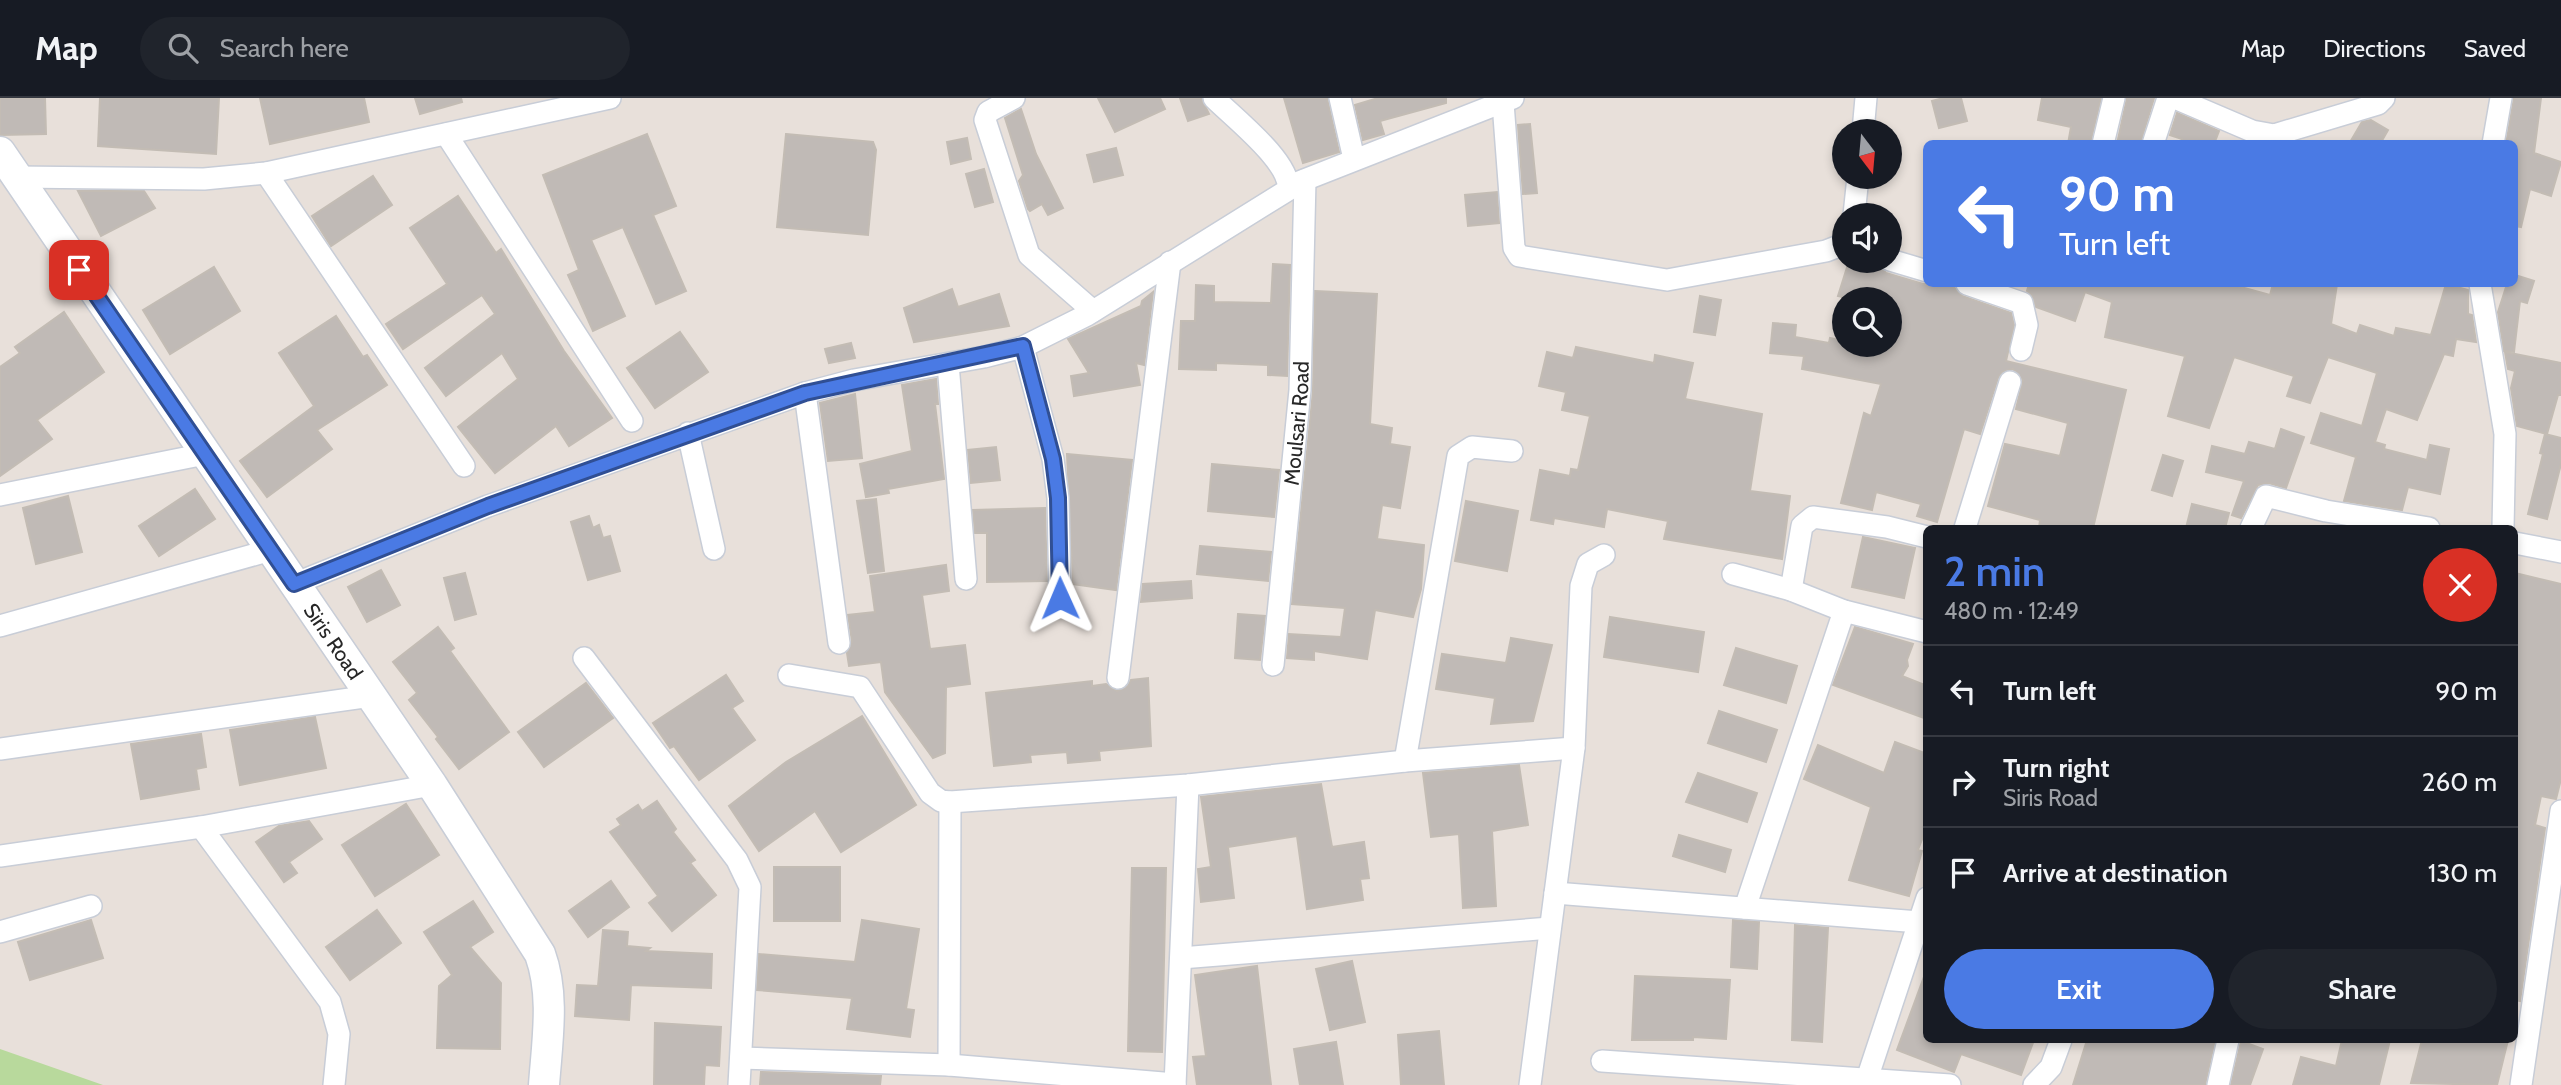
<!DOCTYPE html>
<html lang="en">
<head>
<meta charset="utf-8">
<style>
  :root { --surface:#171b24; --page:#20242c; --text:#f1f3f6; --muted:#9ea1a6; --line:#363941; --accent:#4a7ae4 }
  body { margin:0; font-family:Cabin,sans-serif; background:var(--page); color:var(--text); height:100vh; display:flex; flex-direction:column; font-size:26px; white-space:nowrap }
  * { box-sizing:border-box; margin:0 }
  p { font-size:23px; color:var(--muted) }
  .icon { flex:none; width:38px; height:38px; fill:none; stroke:currentColor; stroke-width:2; stroke-linecap:round; stroke-linejoin:round }
  .map { position:relative; flex:1; overflow:hidden }
  .panel { position:absolute; left:1923px; top:427px; width:595px; height:518px; display:flex; flex-direction:column; background:var(--surface); border-radius:10px; box-shadow:0 4px 10px #0003 }
  .panel>* { flex:none }
  .banner { position:absolute; left:1923px; top:42px; width:595px; height:147px; border-radius:10px; box-shadow:0 4px 10px #0003; background:#4a7ae4; color:#fff; overflow:hidden }
  .needle { width:46px; rotate:164deg }
  .fabs { position:absolute; left:1832px; top:21px; display:grid; gap:14px }
  .fabs a { display:grid; place-items:center; width:70px; height:70px; border-radius:50%; background:var(--surface); box-shadow:0 4px 10px #0003; font-size:35px }
  .pin { position:absolute; display:grid; place-items:center; width:60px; height:60px; color:#fff; margin:-30px; border-radius:14px; box-shadow:0 4px 10px #0006 }
  .me { position:absolute; width:77px; margin:-38px; rotate:359deg; stroke-linejoin:round; filter:drop-shadow(0 0 5px #0008) }
  .turn { display:flex; align-items:center; gap:24px; height:147px; padding:0 21px; font-size:32px }
  .turn .icon { width:91px; height:91px; stroke-width:2.5 }
  .turn b { display:block; font-size:49px; line-height:60px }
  .round { display:grid; place-items:center; flex:none; width:74px; height:74px; border-radius:37px; background:var(--page) }
  .summary { display:flex; align-items:center; justify-content:space-between; height:119px; padding:0 21px }
  h1 { font-size:42px; font-weight:600; line-height:52px; color:var(--accent) }
  .action { display:flex; gap:14px; margin-top:auto; padding:14px 21px }
  .action a { flex:1; height:80px; border-radius:42px; background:var(--accent); color:#fff; font-size:28px; font-weight:600; line-height:80px; text-align:center }
  .action a+a { background:var(--page); color:var(--text) }
  ul { padding:0; list-style:none }
  li { display:flex; align-items:center; gap:21px; height:91px; padding:0 21px; border-top:2px solid var(--line) }
  li div { flex:1 }
  li b { display:block; font-size:26px }
  li em { font-style:normal }
  header { display:flex; align-items:center; gap:42px; box-sizing:border-box; height:98px; padding:0 35px; background:var(--surface); border-bottom:2px solid var(--line) }
  header strong { font-size:33px }
  nav { display:flex; gap:38px; margin-inline-start:auto; font-size:24px }
  .search { width:490px; height:63px; background:var(--page); display:flex; align-items:center; gap:18px; box-sizing:border-box; padding:0 24px; border-radius:38px; color:var(--muted); font-size:26px }
  .map>svg:first-child { display:block }
  .green { fill:#b8d99c }
  .building { fill:#c0bab6; stroke:#c3bcb4; stroke-width:2 }
  .lines { fill:none; stroke-linecap:round; stroke-linejoin:round }
  .street-casing { stroke:#c8cdd7; stroke-width:24 }
  .secondary-casing { stroke:#c8cdd7; stroke-width:33 }
  .street { stroke:#fff; stroke-width:21 }
  .secondary { stroke:#fff; stroke-width:30 }
  .route-casing { stroke:#304f94; stroke-width:18 }
  .route { stroke:#4a7ae4; stroke-width:12 }
  .labels { text-anchor:middle; dominant-baseline:central; stroke-width:7; stroke-linejoin:round; paint-order:stroke }
  .street-label { font-size:21px; fill:#272727; stroke:#fff }
</style>
</head>
<body>
<header>
<strong>Map</strong>
<div class="search"><svg class="icon" aria-label="search" viewBox="0 0 24 24"><circle cx="10" cy="10" r="6"/><path d="M15 15l6 6"/></svg>Search here</div>
<nav><a>Map</a><a>Directions</a><a>Saved</a></nav>
</header>
<div class="map">
<svg width="2561" height="987" viewBox="0 0 2561 987">
  <rect width="100%" height="100%" fill="#e8e0da"/>
  <!-- green -->
  <path class="green" d="M0,951L103,987H0Z"/>
  <!-- building -->
  <g class="building">
    <path d="M0,0H45L46,36L0,37Z"/>
    <path d="M100,0H219L216,56L98,48Z"/>
    <path d="M260,0H364L369,24L270,46Z"/>
    <path d="M415,0H461L462,4L420,16Z"/>
    <path d="M1098,0H1160L1165,11L1115,34Z"/>
    <path d="M1180,0H1201L1209,16L1188,23Z"/>
    <path d="M1284,0H1327L1339,54L1303,65Z"/>
    <path d="M1378,0H1446V5L1380,23L1384,36L1363,42L1355,7Z"/>
    <path d="M1943,0H1961L1967,23L1939,30L1932,3Z"/>
    <path d="M2042,0H2101L2090,46H2068L2071,29L2038,22Z"/>
    <path d="M2127,0H2154L2140,46H2117Z"/>
    <path d="M2514,0H2541L2534,55L2561,64L2551,98L2530,91L2521,129L2515,128V46H2506Z"/>
    <path d="M1021,11L1036,56L1063,110L1048,117L1042,106L1030,113L1028,111L1019,83L1023,77L1005,20Z"/>
    <path d="M2177,15L2219,33L2214,46H2180L2182,41L2170,37Z"/>
    <path d="M2371,22L2388,32L2380,46H2349L2362,24Z"/>
    <path d="M1530,26L1537,95L1523,96L1518,27Z"/>
    <path d="M647,36L676,108L653,117L686,193L656,206L623,129L591,142L625,218L593,233L568,177L579,172L543,77Z"/>
    <path d="M786,36L873,44L876,52L868,137L777,129Z"/>
    <path d="M967,40L971,61L951,66L947,44Z"/>
    <path d="M1116,50L1123,77L1094,84L1087,57Z"/>
    <path d="M984,71L993,104L975,109L966,76Z"/>
    <path d="M373,78L392,107L331,148L312,118Z"/>
    <path d="M78,93H144L155,110L101,138Z"/>
    <path d="M1497,94L1499,125L1468,128L1465,97Z"/>
    <path d="M458,98L496,155L501,151L564,253L612,320L569,348L556,328L495,375L458,329L518,281L502,255L446,298L425,270L495,216L482,197L403,251L386,226L447,186L410,130Z"/>
    <path d="M1849,163H1877L1886,175L1923,186H1951L1962,198L2011,215L2014,227L2006,263L2126,292L2093,430H2039L2040,422L1988,408L2005,346L2060,358L2068,325L2016,311L2023,282L2013,271L2002,274L1998,280L1980,336L1964,331L1937,424L1917,418L1921,406L1876,394L1872,412L1841,405L1864,315L1871,318L1881,286L1802,271L1804,258L1770,255L1773,225L1796,227L1795,239L1829,245L1830,240L1844,243V247H1890V201H1852L1838,198Z"/>
    <path d="M1273,166L1290,167L1287,278L1268,277V267L1216,265V272L1179,271L1181,223H1195L1196,187L1214,188V204L1271,205Z"/>
    <path d="M214,169L240,213L170,256L143,212Z"/>
    <path d="M2515,177L2534,183L2527,205L2520,203L2514,254L2504,253L2498,214L2507,186H2515Z"/>
    <path d="M2029,186H2230L2270,197L2273,186H2337L2331,226L2357,236L2360,227L2394,238L2396,230L2431,237L2446,186L2468,192V216L2472,217L2476,244L2456,241L2453,258L2444,256L2417,322L2386,311L2375,344L2385,347L2384,351L2427,362L2430,347L2449,351L2440,396L2408,389L2402,412L2344,403L2356,359L2311,345L2321,315L2362,328L2377,275L2328,259L2310,305L2287,298L2294,278L2234,259L2209,330L2168,318L2185,258L2105,239L2112,204L2085,194L2075,223L2036,209L2032,197L2027,193Z"/>
    <path d="M952,191L958,209L999,196L1009,228L914,244L904,210Z"/>
    <path d="M1315,193L1377,196L1370,326L1392,330L1390,346L1410,349L1400,410L1382,407L1377,441L1424,447L1421,491L1413,519L1375,512L1367,561L1314,553V562L1287,560L1289,536L1341,539L1345,510L1292,506L1313,293Z"/>
    <path d="M1153,194L1144,267L1136,265L1140,287L1074,298L1071,278L1089,275L1068,241L1141,208L1142,203Z"/>
    <path d="M1700,198L1721,202L1715,237L1694,234Z"/>
    <path d="M64,214L104,274L37,322L52,341L0,378V269L20,255L15,249Z"/>
    <path d="M336,218L363,259L367,257L387,287L317,332L332,351L267,399L240,363L314,308L279,255Z"/>
    <path d="M680,234L708,274L655,310L627,270Z"/>
    <path d="M851,245L855,260L829,265L825,251Z"/>
    <path d="M1576,249L1654,265L1655,257L1693,265L1685,301L1762,316L1750,393L1790,398L1782,461L1664,441L1668,423L1607,411L1604,429L1554,420L1553,426L1531,422L1540,372L1570,378L1571,371L1578,372L1590,318L1562,312L1566,294L1539,288L1547,254L1573,260Z"/>
    <path d="M2505,254L2561,265V297H2558L2547,336L2517,328L2511,290L2515,273L2508,271Z"/>
    <path d="M936,281L938,306H935L944,381L888,391L889,395L866,399L860,366L912,353L902,287Z"/>
    <path d="M855,296L862,360L828,363L820,305Z"/>
    <path d="M2281,331L2304,339L2286,390L2269,385L2258,387L2241,420L2232,417L2244,383L2206,374L2212,348L2245,356L2249,344L2275,351Z"/>
    <path d="M2545,336L2561,340V366L2547,421L2528,416L2543,356L2540,355Z"/>
    <path d="M996,349L1000,382L971,385L968,352Z"/>
    <path d="M1067,356L1132,362L1116,492L1073,486Z"/>
    <path d="M2163,357L2183,363L2172,398L2152,392Z"/>
    <path d="M1212,366L1279,372L1274,419L1208,413Z"/>
    <path d="M195,391L215,421L159,458L139,428Z"/>
    <path d="M68,398L82,454L36,466L23,410Z"/>
    <path d="M876,401L884,473L868,475L857,403Z"/>
    <path d="M1466,403L1518,413L1507,473L1455,463Z"/>
    <path d="M2192,406L2229,415L2225,430H2186Z"/>
    <path d="M1045,410L1047,483L987,484V435H975L973,412Z"/>
    <path d="M589,418L593,430L599,427L603,440L610,438L620,473L588,482L571,424Z"/>
    <path d="M1863,439L1915,450L1904,500L1852,489Z"/>
    <path d="M1200,448L1271,454L1268,483L1197,476Z"/>
    <path d="M946,467L949,493L922,497L930,551L965,547L970,586L946,589L945,655L933,660L885,594L881,564L849,568L847,555L852,543L848,517L875,514L870,478Z"/>
    <path d="M381,472L400,507L367,524L348,489Z"/>
    <path d="M465,475L476,516L455,522L444,480Z"/>
    <path d="M2515,475L2561,486V681L2556,701L2541,698L2535,727L2545,730L2520,903L2515,902Z"/>
    <path d="M1191,483L1192,500L1141,504L1143,486Z"/>
    <path d="M1238,516L1265,518L1260,562L1235,560Z"/>
    <path d="M1610,519L1704,534L1698,574L1604,559Z"/>
    <path d="M438,529L454,550L450,553L509,634L459,671L436,641L438,639L409,602L417,595L393,564Z"/>
    <path d="M1855,529L1913,546L1907,562L1908,568L1902,578L1927,588V621L1833,587Z"/>
    <path d="M1511,540L1552,547L1533,623L1491,626L1495,600L1436,591L1442,556L1506,565Z"/>
    <path d="M1736,550L1797,568L1786,605L1724,587Z"/>
    <path d="M726,577L743,603L732,610L755,642L699,682L674,648L670,650L653,625Z"/>
    <path d="M1148,580L1151,648L1099,653L1100,662L1068,665L1067,654L1030,657L1031,664L994,668L986,595L1092,583V588L1106,586L1117,593L1128,588L1131,582Z"/>
    <path d="M586,585L613,620L544,669L518,634Z"/>
    <path d="M1719,613L1777,632L1766,664L1708,645Z"/>
    <path d="M862,618L916,707L841,754L815,713L759,753L729,708L786,664Z"/>
    <path d="M315,619L326,670L240,687L230,632Z"/>
    <path d="M201,636L206,669L196,671L199,691L141,701L131,646Z"/>
    <path d="M1895,644L1927,656V728L1918,752L1922,753L1909,798L1849,782L1871,709L1804,681L1818,647L1884,675Z"/>
    <path d="M1519,667L1528,727L1492,733L1496,808L1463,810L1459,736L1431,739L1423,675Z"/>
    <path d="M1698,675L1757,695L1747,724L1686,704Z"/>
    <path d="M1321,686L1332,749L1364,744L1369,780L1360,781L1363,802L1307,811L1297,738L1228,749L1234,800L1201,804L1198,771L1211,769L1201,699Z"/>
    <path d="M657,703L676,731L673,734L695,762L690,765L716,797L672,833L649,805L658,798L610,734L621,727L617,721L638,707L642,713Z"/>
    <path d="M406,706L439,757L375,798L342,747Z"/>
    <path d="M309,723L322,741L289,764L297,775L284,784L256,744L279,728Z"/>
    <path d="M1679,737L1731,752L1725,774L1673,758Z"/>
    <rect x="774" y="769" width="66" height="54"/>
    <path d="M1132,770H1166L1162,954L1128,953Z"/>
    <path d="M611,783L629,809L588,839L569,813Z"/>
    <path d="M473,803L493,834L470,849L501,885L500,951L437,950L439,888L452,877L424,834Z"/>
    <path d="M377,812L401,845L350,882L326,849Z"/>
    <path d="M91,822L103,860L30,882L18,844Z"/>
    <path d="M862,822L919,831L906,911L914,912L910,939L847,931L852,900L757,892L759,856L855,864Z"/>
    <path d="M1733,822L1759,824L1757,871L1731,869Z"/>
    <path d="M1795,827L1828,830L1822,944L1792,942Z"/>
    <path d="M603,832L628,834L627,848L650,850L646,853L712,856L711,890L631,887L629,922L575,918L577,887L598,888Z"/>
    <path d="M1352,863L1365,924L1330,932L1316,871Z"/>
    <path d="M1257,868L1271,987H1197L1193,959L1206,958L1195,877Z"/>
    <path d="M1925,876L1927,942H2034L2021,977L1961,956L1954,974L1897,952Z"/>
    <path d="M1635,878L1730,882L1726,941L1693,939V942H1632Z"/>
    <path d="M655,925L721,929L719,968L705,967L704,987H654Z"/>
    <path d="M1439,933L1444,987H1401L1398,937Z"/>
    <path d="M2087,942H2215L2205,987H2073Z"/>
    <path d="M2342,942H2390L2379,987H2293L2301,959L2336,968Z"/>
    <path d="M2422,942H2508L2497,987L2411,985Z"/>
    <path d="M2241,943L2263,951L2250,987H2231Z"/>
    <path d="M1336,944L1343,987H1300L1294,951Z"/>
    <path d="M761,974L881,978L880,987H760Z"/>
  </g>
  <g class="lines">
    <!-- street casing -->
    <g class="street-casing">
      <g id="street">
        <path d="M1014,0L988,14L985,22L1029,157L1093,213"/>
        <path d="M1340,0L1354,61"/>
        <path d="M2175,0L2252,33L2274,37L2378,6L2384,0"/>
        <path d="M1503,5L1514,150L1519,158L1667,182L1826,153L1844,146"/>
        <path d="M1863,33L1866,0"/>
        <path d="M446,36L632,323"/>
        <path d="M2103,46L2114,0"/>
        <path d="M2153,46L2168,0"/>
        <path d="M2493,46L2501,0"/>
        <path d="M266,75L464,368"/>
        <path d="M15,79L204,81L266,75L610,0"/>
        <path d="M1294,86L1513,0"/>
        <path d="M1854,117L1858,79"/>
        <path d="M1890,162L1927,173"/>
        <path d="M1967,186L2022,205L2027,227L2021,252"/>
        <path d="M2480,186L2505,336L2503,430"/>
        <path d="M1023,249L1053,361L1058,400L1060,500"/>
        <path d="M948,266L966,481"/>
        <path d="M805,295L839,545"/>
        <path d="M688,335L714,451"/>
        <path d="M0,397L205,356"/>
        <path d="M1965,430L2010,284"/>
        <path d="M2251,430L2266,398L2326,413L2429,430"/>
        <path d="M2515,445L2561,454"/>
        <path d="M1733,476L1791,492L1844,513L1927,534"/>
        <path d="M294,486L488,408L805,295L854,282L984,259L1023,249L1087,217L1288,92C1292,65 1233,19 1214,0"/>
        <path d="M1791,492L1802,428L1813,419L1887,429L1927,439"/>
        <path d="M0,528L271,452"/>
        <path d="M584,560L737,762L750,789L739,987"/>
        <path id="s1" d="M1273,567L1300,292L1305,82"/>
        <path d="M789,577L860,589L930,695L941,703L950,704L1188,687L1405,663L1574,650"/>
        <path d="M1118,580L1170,164"/>
        <path d="M0,651L371,598"/>
        <path d="M1405,663L1458,358L1472,349L1512,353"/>
        <path d="M201,729L330,904L339,936L334,987"/>
        <path d="M0,758L201,729L432,687"/>
        <path d="M1555,795L1919,824"/>
        <path d="M1745,810L1844,513"/>
        <path d="M0,834L91,808"/>
        <path d="M1181,860L1550,830"/>
        <path d="M741,960L949,967L1175,986"/>
        <path d="M1602,963L1950,987"/>
        <path d="M949,967L950,704"/>
        <path d="M1175,987L1188,687"/>
        <path d="M1530,987L1574,650L1581,488L1588,466L1604,457"/>
        <path d="M1865,987L1927,800"/>
        <path d="M2034,987L2051,969L2061,942"/>
        <path d="M2218,987L2228,942"/>
        <path d="M2521,987L2561,713"/>
      </g>
    </g>
    <!-- secondary casing -->
    <g class="secondary-casing">
      <g id="secondary">
        <path id="s2" d="M0,54L432,687L540,856C555,897 547,944 544,987"/>
      </g>
    </g>
    <!-- street -->
    <use href="#street" class="street"/>
    <!-- secondary -->
    <use href="#secondary" class="secondary"/>
  </g>
  <g class="lines">
    <!-- route casing -->
    <g class="route-casing">
      <path id="route" d="M79,172L294,486L488,408L805,295L1023,248L1053,361L1058,400L1060,500"/>
    </g>
    <!-- route -->
    <use href="#route" class="route"/>
  </g>
  <g class="labels">
    <!-- street labels -->
    <g class="street-label">
      <text stroke="none"><textPath href="#s1" startOffset="243">Moulsari Road</textPath></text>
      <text stroke="none"><textPath href="#s2" startOffset="592">Siris Road</textPath></text>
    </g>
  </g>
</svg>
<div class="fabs">
<a><svg class="needle" viewBox="-14 -14 28 28"><path d="M0-13l5 13h-10z" fill="#e53935"/><path d="M0 13l5-13h-10z" fill="#9ea1a6"/></svg></a>
<a><svg class="icon" aria-label="sound" viewBox="0 0 24 24"><path d="M4 9h4l5-4v14l-5-4H4zM17 9q2 3 0 6"/></svg></a>
<a><svg class="icon" aria-label="search" viewBox="0 0 24 24"><circle cx="10" cy="10" r="6"/><path d="M15 15l6 6"/></svg></a>
</div>
<div class="pin" style="left:79px;top:172px;background:#d93025"><svg class="icon" aria-label="arrive" viewBox="0 0 24 24"><path d="M6 21V4h12l-3 4 3 4H6"/></svg></div>
<svg class="me" style="left:1060px;top:500px" viewBox="-20 -20 40 40"><path d="M0-17L14 15 0 8-14 15z" fill="#4a7ae4" stroke="#fff" stroke-width="4"/></svg>
<div class="banner">
<div class="turn"><svg class="icon" aria-label="left" viewBox="0 0 24 24"><path d="M17 20v-9H6M10 6l-5 5 5 5"/></svg><div><b>90 m</b>Turn left</div></div>
</div>
<section class="panel">
<div class="summary"><div><h1>2 min</h1><p>480 m · 12:49</p></div><a class="round" style="background:#d93025;color:#fff"><svg class="icon" aria-label="close" viewBox="0 0 24 24"><path d="M6 6l12 12M18 6L6 18"/></svg></a></div>
<ul>
<li><svg class="icon" aria-label="left" viewBox="0 0 24 24"><path d="M17 20v-9H6M10 6l-5 5 5 5"/></svg><div><b>Turn left</b></div><em>90 m</em></li>
<li><svg class="icon" aria-label="right" viewBox="0 0 24 24"><path d="M7 20v-9h11M14 6l5 5-5 5"/></svg><div><b>Turn right</b><p>Siris Road</p></div><em>260 m</em></li>
<li><svg class="icon" aria-label="arrive" viewBox="0 0 24 24"><path d="M6 21V4h12l-3 4 3 4H6"/></svg><div><b>Arrive at destination</b></div><em>130 m</em></li>
</ul>
<div class="action"><a>Exit</a><a>Share</a></div>
</section>
</div>
</body>
</html>
